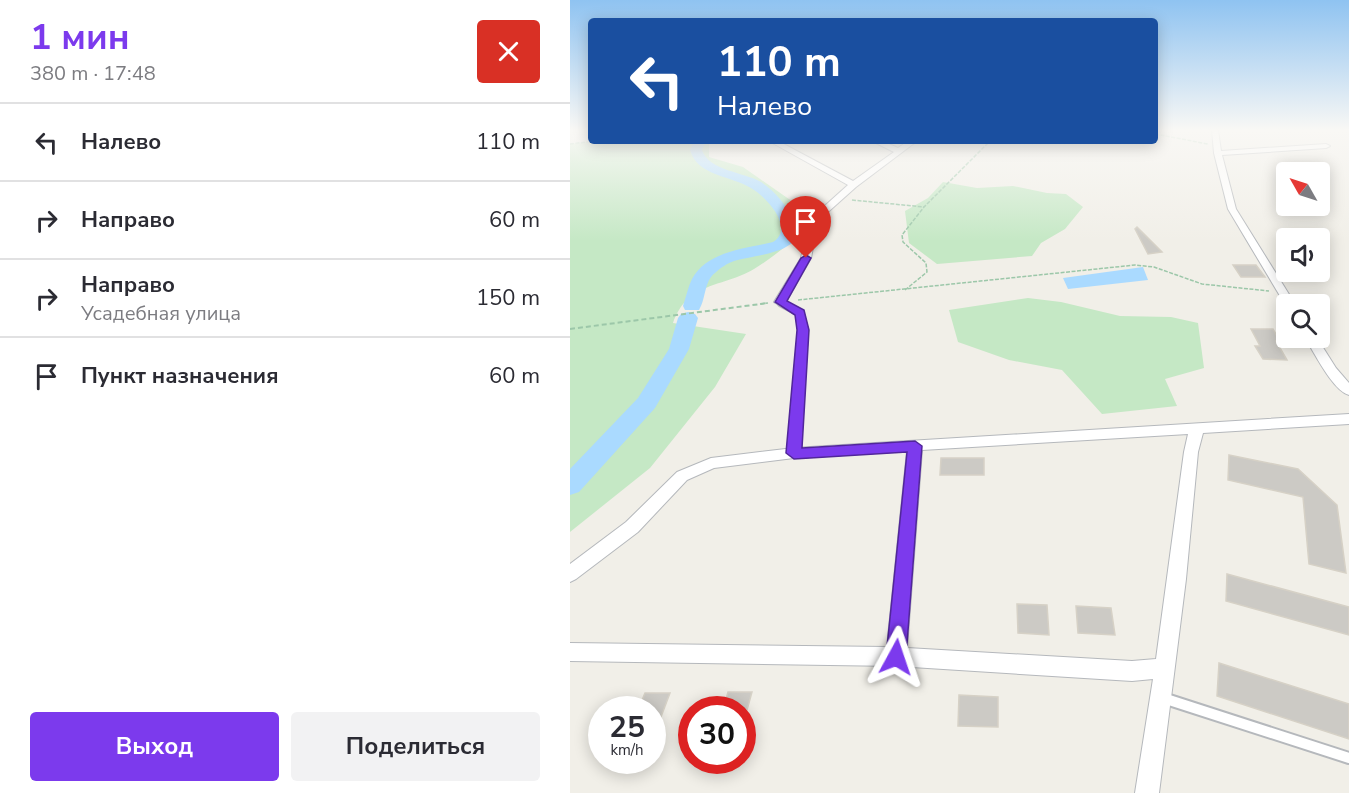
<!DOCTYPE html>
<html lang="ru">
<head>
<meta charset="utf-8">
<style>
  :root { --surface:#fff; --page:#f2f2f3; --text:#2b2b33; --muted:#7c7c81; --line:#e1e1e2; --accent:#7c3aed }
  body { margin:0; font-family:"Nunito Sans",sans-serif; background:var(--page); color:var(--text); height:100vh; display:flex; flex-direction:column; font-size:22px; white-space:nowrap }
  * { box-sizing:border-box; margin:0 }
  p { font-size:20px; color:var(--muted) }
  .icon { flex:none; width:33px; height:33px; fill:none; stroke:currentColor; stroke-width:2; stroke-linecap:round; stroke-linejoin:round }
  .map { position:relative; flex:1; overflow:hidden }
  .details { display:flex; flex-direction:column; background:var(--surface); width:570px }
  .details>* { flex:none }
  .guide { position:absolute; left:18px; top:18px; width:570px; height:126px; border-radius:6px; box-shadow:0 3px 15px #0003; background:#1a4fa0; color:#fff; overflow:hidden }
  .needle { width:39px; rotate:309deg }
  .tools { position:absolute; left:706px; top:162px; display:grid; gap:12px }
  .tools a { display:grid; place-items:center; width:54px; height:54px; border-radius:6px; background:var(--surface); box-shadow:0 3px 15px #0003; font-size:30px }
  .speed { position:absolute; left:18px; top:696px; display:flex; gap:12px; font-size:30px; font-weight:700; text-align:center }
  .speed>* { display:grid; place-content:center; width:78px; height:78px; border-radius:50%; background:var(--surface); box-shadow:0 3px 15px #0003; line-height:1 }
  .speed small { font-size:15px; font-weight:400 }
  .speed .limit { border:9px solid #d22; background:#fff; color:#111 }
  .pin { position:absolute; display:grid; place-items:center; width:51px; height:51px; color:#fff; margin:-62px -26px; border-radius:50% 50% 50% 0; rotate:-45deg; box-shadow:0 0 6px #0007 }
  .pin .icon { rotate:45deg }
  .me { position:absolute; width:66px; margin:-33px; rotate:5deg; stroke-linejoin:round; filter:drop-shadow(0 0 4px #0008) }
  .turn { display:flex; align-items:center; gap:21px; height:126px; padding:0 30px; font-size:27px }
  .turn .icon { width:78px; height:78px; stroke-width:2.5 }
  .turn b { display:block; font-size:42px; line-height:51px }
  .round { display:grid; place-items:center; flex:none; width:63px; height:63px; border-radius:6px; background:var(--page) }
  .head { display:flex; align-items:center; justify-content:space-between; height:102px; padding:0 30px }
  h1 { font-size:36px; font-weight:700; line-height:45px; color:var(--accent) }
  .action { display:flex; gap:12px; margin-top:auto; padding:12px 30px }
  .action a { flex:1; height:69px; border-radius:6px; background:var(--accent); color:#fff; font-size:24px; font-weight:700; line-height:69px; text-align:center }
  .action a+a { background:var(--page); color:var(--text) }
  ul { padding:0; list-style:none }
  li { display:flex; align-items:center; gap:18px; height:78px; padding:0 30px; border-top:2px solid var(--line) }
  li div { flex:1 }
  li b { display:block; font-size:22px }
  li em { font-style:normal }
  main { display:flex; flex:1; min-height:0 }
  .map>svg:first-child { display:block }
  .green { fill:#c5e8c5 }
  .water { fill:#aadaff }
  .lines { fill:none; stroke-linecap:round; stroke-linejoin:round }
  .river { fill:#aadaff; fill-rule:evenodd }
  .building { fill:#cccac5; stroke:#d6d1c6; stroke-width:1.5 }
  .lane-far3-casing { stroke:#b5b8bc; stroke-width:8 }
  .lane-far2-casing { stroke:#b5b8bc; stroke-width:9 }
  .lane-far1-casing { stroke:#b5b8bc; stroke-width:11 }
  .lane-casing { stroke:#b5b8bc; stroke-width:14 }
  .street-casing { stroke:#b5b8bc; stroke-width:2 }
  .path-far1 { stroke:#9cc7a9; stroke-width:1.5; stroke-dasharray:4 1.5; stroke-linecap:butt }
  .path { stroke:#9cc7a9; stroke-width:2; stroke-dasharray:5 3; stroke-linecap:butt }
  .lane-far3 { stroke:#fff; stroke-width:5 }
  .lane-far2 { stroke:#fff; stroke-width:6 }
  .lane-far1 { stroke:#fff; stroke-width:8 }
  .lane { stroke:#fff; stroke-width:10 }
  .street { fill:#fff; fill-rule:evenodd }
  .route { fill:#7c3aed; stroke:#51269a; stroke-width:1.5 }
</style>
</head>
<body>
<main>
<section class="details">
<div class="head"><div><h1>1 мин</h1><p>380 m · 17:48</p></div><a class="round" style="background:#d93025;color:#fff"><svg class="icon" aria-label="close" viewBox="0 0 24 24"><path d="M6 6l12 12M18 6L6 18"/></svg></a></div>
<ul>
<li><svg class="icon" aria-label="left" viewBox="0 0 24 24"><path d="M17 20v-9H6M10 6l-5 5 5 5"/></svg><div><b>Налево</b></div><em>110 m</em></li>
<li><svg class="icon" aria-label="right" viewBox="0 0 24 24"><path d="M7 20v-9h11M14 6l5 5-5 5"/></svg><div><b>Направо</b></div><em>60 m</em></li>
<li><svg class="icon" aria-label="right" viewBox="0 0 24 24"><path d="M7 20v-9h11M14 6l5 5-5 5"/></svg><div><b>Направо</b><p>Усадебная улица</p></div><em>150 m</em></li>
<li><svg class="icon" aria-label="arrive" viewBox="0 0 24 24"><path d="M6 21V4h12l-3 4 3 4H6"/></svg><div><b>Пункт назначения</b></div><em>60 m</em></li>
</ul>
<div class="action"><a>Выход</a><a>Поделиться</a></div>
</section>
<div class="map">
<svg width="779" height="793" viewBox="0 0 779 793">
  <rect width="100%" height="100%" fill="#f1efe8"/>
  <!-- green -->
  <g class="green">
    <path d="M24,141H139V157L173,167L226,204L238,226C221,242 204,257 184,269C152,288 118,281 103,323L176,334L145,387L80,468L0,532V144Z"/>
    <path d="M373,182L407,188L443,186L477,193L496,194L513,207L495,229L471,243L462,256L367,264L339,243L335,211L358,198Z"/>
    <path d="M458,298L491,302L550,316L601,317L628,323L634,368L595,379L607,406L532,414L492,370L439,360L388,342L379,310Z"/>
  </g>
  <!-- water -->
  <path class="water" d="M573,267L578,280L498,289L493,278Z"/>
  <g class="lines">
    <!-- river -->
    <g class="river">
      <path d="M124,141H136L132,150C139,171 174,172 191,182C204,190 217,206 224,219C243,253 183,255 164,261C158,263 150,268 145,273C134,281 136,299 129,310H115L113,306C116,297 118,287 122,279C137,251 175,249 203,242C225,228 197,197 181,188C162,176 127,176 120,150Z"/>
      <path d="M118,312L125,314L128,318L119,349L85,408L9,492L0,495V469L68,398L99,349L108,318L111,314Z"/>
    </g>
  </g>
  <!-- building -->
  <g class="building">
    <path d="M567,227L592,252L578,254L565,229Z"/>
    <path d="M663,265H686L695,277H671Z"/>
    <path d="M681,329H703L710,341H706L717,360L693,359L685,346H690Z"/>
    <path d="M659,455L728,469L767,505L776,573L739,564L733,497L658,480Z"/>
    <path d="M371,458H414V475H370Z"/>
    <path d="M657,574L779,607V635L656,601Z"/>
    <path d="M447,604L477,605L479,635L448,633Z"/>
    <path d="M506,606L541,608L545,635L508,633Z"/>
    <path d="M649,663L779,704V739L647,696Z"/>
    <path d="M158,692H182L177,710H153Z"/>
    <path d="M75,693H100L83,738L82,710H68Z"/>
    <path d="M389,695L428,697V727L388,726Z"/>
  </g>
  <g class="lines">
    <!-- lane-far3 casing -->
    <g class="lane-far3-casing">
      <path id="lane-far3" d="M210,302L214,304"/>
    </g>
    <!-- lane-far2 casing -->
    <g class="lane-far2-casing">
      <path id="lane-far2" d="M211,303L230,313L233,330L226,429"/>
    </g>
    <!-- lane-far1 casing -->
    <g class="lane-far1-casing">
      <path id="lane-far1" d="M224,453L226,427"/>
    </g>
    <!-- lane casing -->
    <g class="lane-casing">
      <path id="lane" d="M593,698L779,758"/>
    </g>
    <!-- street casing -->
    <g class="street-casing">
      <g id="street">
        <path d="M642,130H648L651,151L756,144L760,146L756,148L652,155L666,209L725,304L716,306L658,209L644,153Z"/>
        <path d="M199,141H208L283,181L324,152L302,141H312L328,148L338,141H347L286,187L248,221L241,258L216,302L210,305L204,302L231,258L239,220L278,185Z"/>
        <path d="M735,338H747L766,368L779,383V395C763,391 744,352 735,338Z"/>
        <path d="M779,414V424L633,433L628,452L616,579L589,793H565L583,679L562,681L326,666L0,661V643L317,647L337,451L224,458L144,468L117,480L68,532L6,579L0,582V564L56,522L107,472L141,458L224,448ZM618,434L614,452L586,659L562,661L337,648L352,450Z"/>
      </g>
    </g>
    <!-- path-far1 -->
    <g class="path-far1">
      <path d="M585,134L638,144"/>
      <path d="M0,144L24,141"/>
      <path d="M282,200L354,207"/>
      <path d="M335,290L357,272L356,263L333,242L332,235L354,207L420,141"/>
      <path d="M228,300L565,265L584,267L632,284L699,291"/>
      <path d="M190,304L198,303"/>
    </g>
    <!-- path -->
    <path class="path" d="M0,329L198,303"/>
    <!-- lane-far3 -->
    <use href="#lane-far3" class="lane-far3"/>
    <!-- lane-far2 -->
    <use href="#lane-far2" class="lane-far2"/>
    <!-- lane-far1 -->
    <use href="#lane-far1" class="lane-far1"/>
    <!-- lane -->
    <use href="#lane" class="lane"/>
    <!-- street -->
    <use href="#street" class="street"/>
  </g>
  <!-- sky -->
  <linearGradient id="sky" x2="0" y2="1"><stop stop-color="#8fc3f1"/><stop offset="0.54" stop-color="#f9f8f5"/><stop offset="1" stop-color="#f9f8f5" stop-opacity="0"/></linearGradient>
  <rect width="779" height="241" fill="url(#sky)"/>
  <!-- route -->
  <path class="route" d="M236,255L241,258L217,301L234,310L239,330L232,448L345,441L352,446L336,657L333,664L326,666L319,664L316,657L337,452L224,459L216,453L227,330L225,315L205,302L231,258Z"/>
</svg>
<div class="tools">
<a><svg class="needle" viewBox="-14 -14 28 28"><path d="M0-13l5 13h-10z" fill="#e53935"/><path d="M0 13l5-13h-10z" fill="#7c7c81"/></svg></a>
<a><svg class="icon" aria-label="sound" viewBox="0 0 24 24"><path d="M4 9h4l5-4v14l-5-4H4zM17 9q2 3 0 6"/></svg></a>
<a><svg class="icon" aria-label="search" viewBox="0 0 24 24"><circle cx="10" cy="10" r="6"/><path d="M15 15l6 6"/></svg></a>
</div>
<div class="speed"><div>25<small>km/h</small></div><div class="limit">30</div></div>
<div class="pin" style="left:236px;top:258px;background:#d93025"><svg class="icon" aria-label="arrive" viewBox="0 0 24 24"><path d="M6 21V4h12l-3 4 3 4H6"/></svg></div>
<svg class="me" style="left:326px;top:657px" viewBox="-20 -20 40 40"><path d="M0-17L14 15 0 8-14 15z" fill="#7c3aed" stroke="#fff" stroke-width="4"/></svg>
<div class="guide">
<div class="turn"><svg class="icon" aria-label="left" viewBox="0 0 24 24"><path d="M17 20v-9H6M10 6l-5 5 5 5"/></svg><div><b>110 m</b>Налево</div></div>
</div>
</div>
</main>
</body>
</html>
